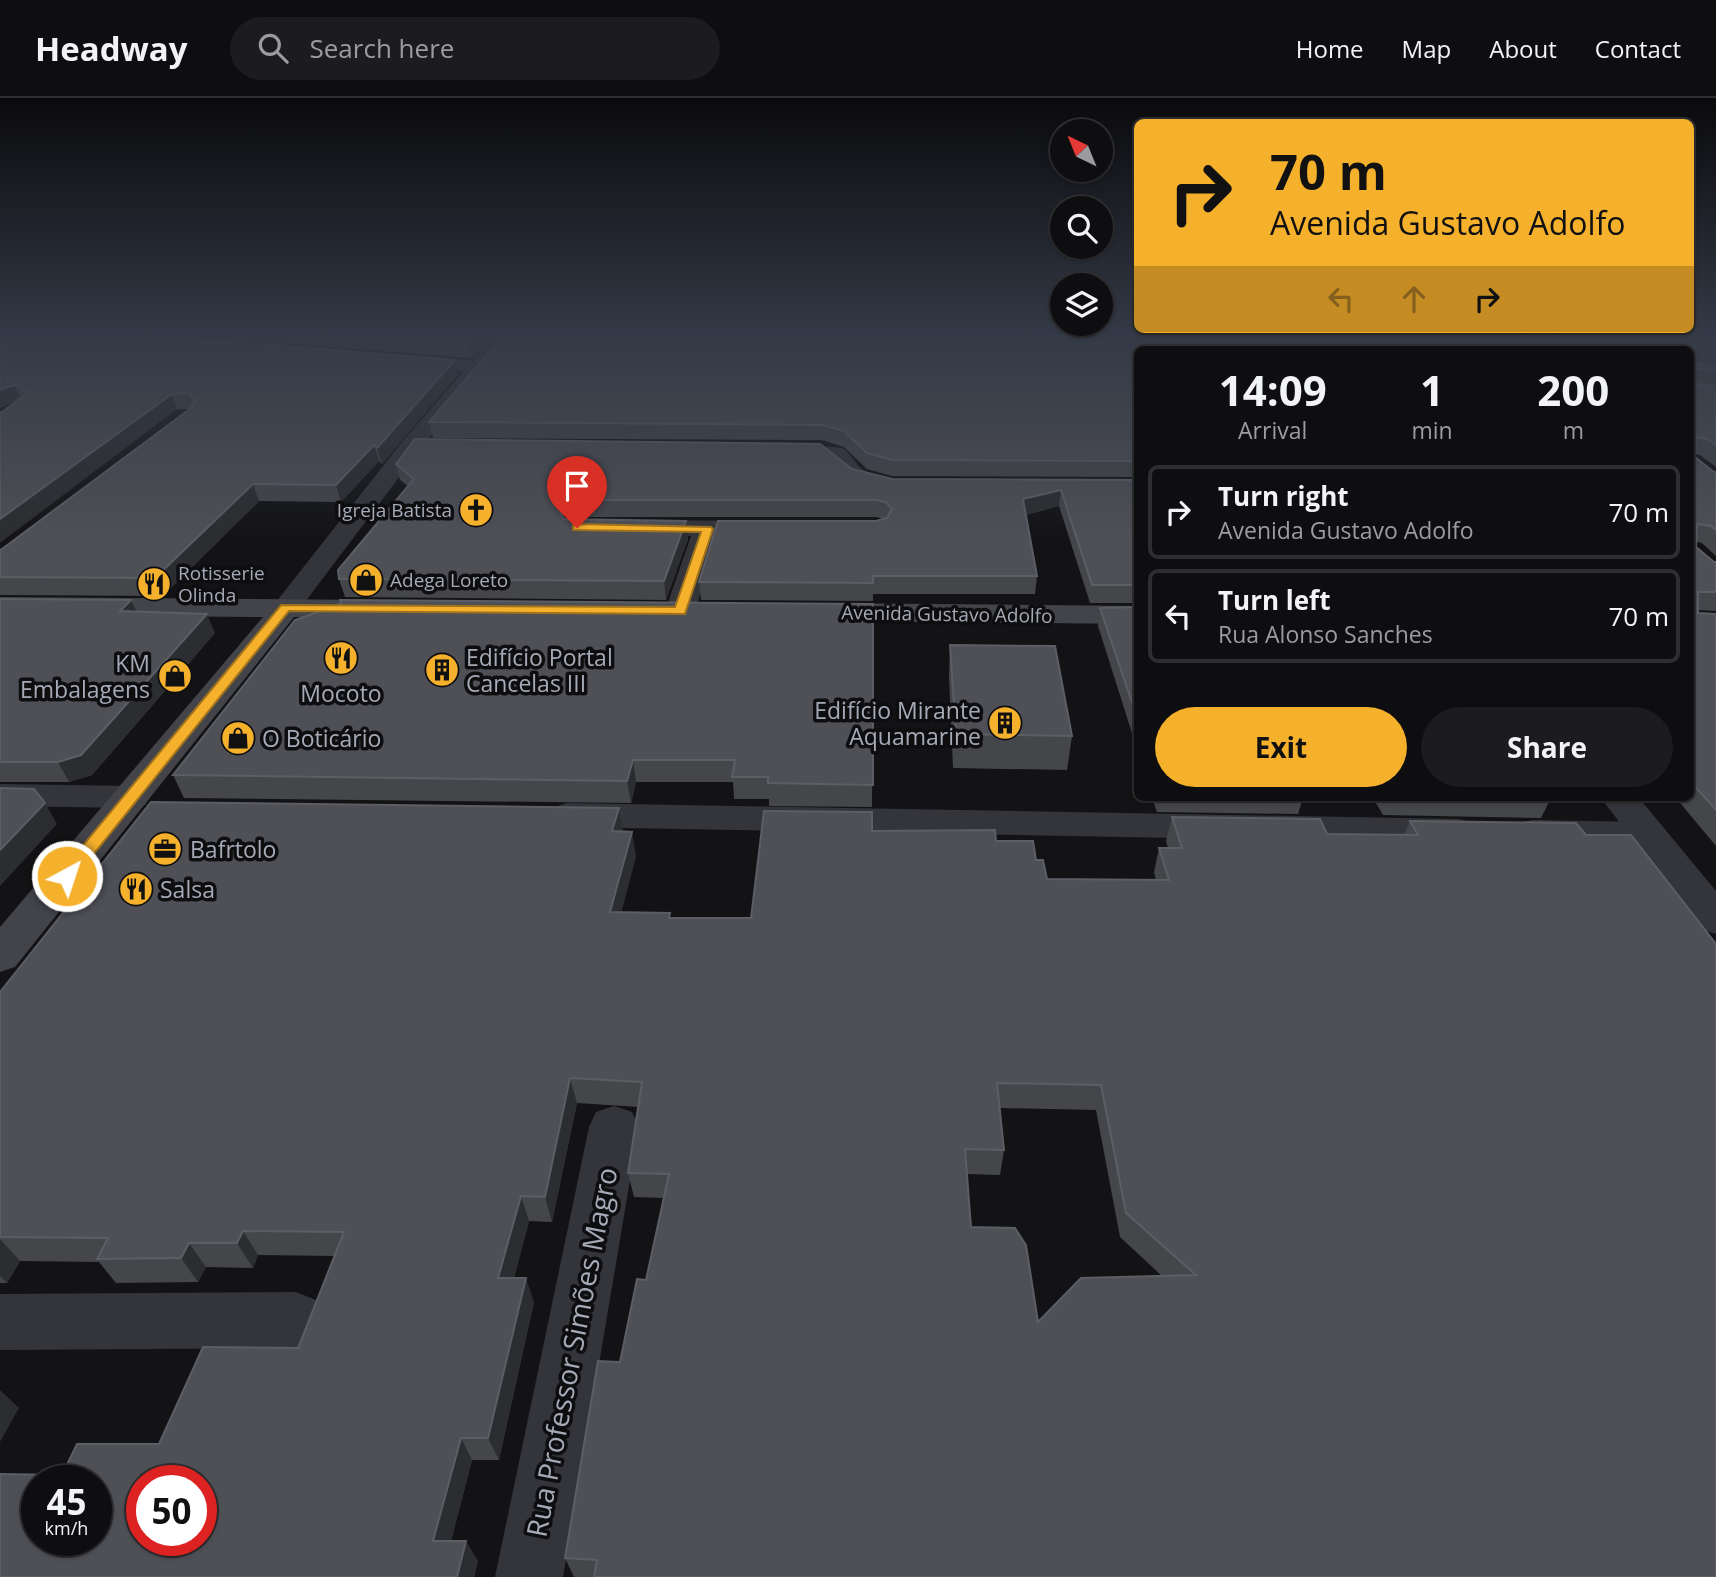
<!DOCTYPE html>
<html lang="en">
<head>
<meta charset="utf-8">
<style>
  :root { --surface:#0e0e10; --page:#1c1c1e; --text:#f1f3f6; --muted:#9b9c9f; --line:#2e2e30; --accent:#f5b02c }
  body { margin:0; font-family:"Open Sans",sans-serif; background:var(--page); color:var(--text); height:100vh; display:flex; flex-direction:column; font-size:26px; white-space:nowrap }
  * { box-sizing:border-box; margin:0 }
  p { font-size:23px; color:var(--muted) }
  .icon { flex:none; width:38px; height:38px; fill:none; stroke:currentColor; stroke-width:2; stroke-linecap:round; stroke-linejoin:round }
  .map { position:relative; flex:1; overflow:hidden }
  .drawer { position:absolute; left:1134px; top:248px; width:560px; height:455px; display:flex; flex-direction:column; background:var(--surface); border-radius:10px; box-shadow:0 2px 5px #0004,0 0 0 2px var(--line) }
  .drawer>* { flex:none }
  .hud { position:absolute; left:1134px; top:21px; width:560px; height:214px; border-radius:10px; box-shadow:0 2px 5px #0004,0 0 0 2px var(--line); background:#f5b02c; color:#111; overflow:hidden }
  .needle { width:46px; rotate:317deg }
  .controls { position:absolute; left:1050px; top:21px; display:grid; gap:14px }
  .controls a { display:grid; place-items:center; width:63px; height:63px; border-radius:50%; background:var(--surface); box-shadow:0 2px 5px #0004,0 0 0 2px var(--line); font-size:35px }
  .speed { position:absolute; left:21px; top:1367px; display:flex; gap:14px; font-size:35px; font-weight:700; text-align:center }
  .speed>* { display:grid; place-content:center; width:91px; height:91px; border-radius:50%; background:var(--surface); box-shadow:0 2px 5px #0004,0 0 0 2px var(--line); line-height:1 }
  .speed small { font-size:18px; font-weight:400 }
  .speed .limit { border:10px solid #d22; background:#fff; color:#111 }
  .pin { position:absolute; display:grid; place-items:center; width:60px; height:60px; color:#fff; margin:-72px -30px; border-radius:50% 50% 50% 0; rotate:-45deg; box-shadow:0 0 7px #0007 }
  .pin .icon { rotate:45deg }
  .me { position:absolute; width:77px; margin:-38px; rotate:40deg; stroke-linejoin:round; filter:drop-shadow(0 0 5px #0008) }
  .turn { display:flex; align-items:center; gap:24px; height:147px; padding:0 21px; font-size:32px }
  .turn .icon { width:91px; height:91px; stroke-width:2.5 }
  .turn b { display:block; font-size:49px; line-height:60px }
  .lanes { display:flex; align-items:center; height:66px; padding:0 21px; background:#0003; justify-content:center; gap:35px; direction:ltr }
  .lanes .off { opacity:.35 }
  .eta { display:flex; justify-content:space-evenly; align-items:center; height:119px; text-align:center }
  .eta b { font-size:42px; font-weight:700; line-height:49px }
  .cta { display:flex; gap:14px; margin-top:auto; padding:14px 21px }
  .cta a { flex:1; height:80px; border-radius:42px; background:var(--accent); color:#111; font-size:28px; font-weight:700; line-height:80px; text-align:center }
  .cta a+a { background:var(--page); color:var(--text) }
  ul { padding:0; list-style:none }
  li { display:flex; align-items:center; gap:21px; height:94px; margin:0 14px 10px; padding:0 7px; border:4px solid var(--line); border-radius:10px }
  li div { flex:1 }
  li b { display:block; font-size:26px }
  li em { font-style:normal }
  header { display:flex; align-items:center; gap:42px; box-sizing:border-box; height:98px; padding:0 35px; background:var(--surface); border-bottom:2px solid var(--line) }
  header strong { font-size:33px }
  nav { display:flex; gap:38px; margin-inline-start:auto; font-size:24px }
  .search { width:490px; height:63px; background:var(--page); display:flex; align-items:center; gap:18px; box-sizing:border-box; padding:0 24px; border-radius:38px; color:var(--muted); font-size:26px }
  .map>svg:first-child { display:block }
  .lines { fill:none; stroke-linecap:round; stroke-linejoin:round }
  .minor { fill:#34353a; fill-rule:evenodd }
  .tertiary { fill:#34353a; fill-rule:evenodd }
  .secondary { fill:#42444a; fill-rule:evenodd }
  .wall { fill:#44464a; fill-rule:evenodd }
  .shaded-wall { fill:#2c2d30 }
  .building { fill:#4f5056; stroke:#5c5e65; stroke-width:2; fill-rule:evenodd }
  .route { fill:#f5b02c; stroke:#9f721d; stroke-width:2 }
  .labels { text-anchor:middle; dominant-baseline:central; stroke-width:7; stroke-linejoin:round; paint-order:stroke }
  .far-poi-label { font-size:19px; fill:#a5aab6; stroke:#0e0e10; text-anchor:start }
  .far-street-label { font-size:19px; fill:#a5aab6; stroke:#0e0e10 }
  .poi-label { font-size:23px; fill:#a5aab6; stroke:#0e0e10; text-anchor:start }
  .near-street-label { font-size:28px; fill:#a5aab6; stroke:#0e0e10 }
</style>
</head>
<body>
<header>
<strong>Headway</strong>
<div class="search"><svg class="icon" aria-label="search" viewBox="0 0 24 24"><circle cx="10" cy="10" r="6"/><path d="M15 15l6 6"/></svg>Search here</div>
<nav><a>Home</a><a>Map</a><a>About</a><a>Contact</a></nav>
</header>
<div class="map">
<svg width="1716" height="1479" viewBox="0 0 1716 1479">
  <rect width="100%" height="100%" fill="#131315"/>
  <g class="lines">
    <!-- minor -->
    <g class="minor">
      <path d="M1546,234H1566L1546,252H1525Z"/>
      <path d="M403,257L477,263L487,269L477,275L396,267L393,263L396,259Z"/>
      <path d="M781,344L842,350C851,355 854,365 862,371C874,379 891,375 899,387L896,392L887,394L846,381L829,361L773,356L770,351L773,346Z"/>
      <path d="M634,422L769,423L778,425L782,431L778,437L718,438L695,513L690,519L680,522L670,519L665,513L691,438L625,436L621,430L625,424Z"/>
      <path d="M0,686L132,688L145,691L150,699L145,707L132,710L0,708Z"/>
      <path d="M567,705L1458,721L1472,724L1477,733L1472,742L1458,745L567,729L554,725L548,717L554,709Z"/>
      <path d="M1533,722L1648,724L1662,727L1667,736L1662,745L1648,748L1533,746L1519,743L1514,734L1519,725Z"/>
      <path d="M614,1008L632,1014L639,1029L563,1479H495L589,1029L596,1014Z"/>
      <path d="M296,1194L316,1202L325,1222L316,1242L296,1250L0,1252V1196Z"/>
    </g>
    <!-- tertiary -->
    <g class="tertiary">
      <path d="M498,234H516L418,354L296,516L286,519L276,516L271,510L276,504L402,344Z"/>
      <path d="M1601,700H1639L1716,793V836L1701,831Z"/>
    </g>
    <!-- secondary -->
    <g class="secondary">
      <path d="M0,499L379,502L389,505L394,511L389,517L379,520L294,519L15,869L0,874V829L263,519L0,517Z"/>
      <path d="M821,505L1138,508V526L821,523L811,520L806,514L811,508Z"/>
    </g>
  </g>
  <!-- wall -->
  <g class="wall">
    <path d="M0,234L458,276L382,366L379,363L341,404L259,403L163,498L0,497V452L2,451L190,311L2,314L16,304Z"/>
    <path d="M148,234H495L472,260Z"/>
    <path d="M1036,234H1542L1535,240H1553L1716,234V267L1695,264L1696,265L1716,268V287L1695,286L1716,288V369L1700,357L1695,356V359L1714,374H1716V458L1702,445L1697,444L1696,449L1714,464H1716V513L1698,512V515L1716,516V748L1676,700H1690V252H1138V379L892,378L867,371L844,349L822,342L433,340L429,324L1142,244V243Z"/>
    <path d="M396,366L852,371L892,381L1138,382V505H1090L1059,408L1026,417L1037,478L1035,496H873V503L701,502L699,484L884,421L876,419H577L568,421L686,423L688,441L666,502L345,499L339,481L408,388L400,382Z"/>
    <path d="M0,501L131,502L137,514L215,535L92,677L69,684H0Z"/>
    <path d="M873,506L872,709L769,708V701H734L733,684H636L631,705L184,700L173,677Z"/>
    <path d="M1138,509V654L1098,528L1100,510Z"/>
    <path d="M950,547L1072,638L1067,672L953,670L949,579Z"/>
    <path d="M1152,700H1303L1298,716L1157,714Z"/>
    <path d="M1373,700H1551L1541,720L1383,717Z"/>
    <path d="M619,710L623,734L636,758L621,814L671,820H751L872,733L996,743L1036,762L1047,781L1156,782L1154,774L1159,750H1168L1166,743L1172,719L1327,736L1404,737L1410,723L1576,725L1716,1479H574L565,1460L620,1264L646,1182L664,1100L634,1099L628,1075L639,1009L577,1005L552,1124L529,1123L514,1180L534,1204L499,1362H472L451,1443L478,1463L474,1479H0L62,1377L159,1346L298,1250L335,1158L258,1157L253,1170L206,1169L198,1184L116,1185L99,1164L20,1163L7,1185H0V894ZM999,1010L1096,1012L1120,1139L1162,1178L1038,1224L971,1129L967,1076L1000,1077L1004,1052Z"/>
  </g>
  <!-- shaded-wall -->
  <g class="shaded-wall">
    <path d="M480,234H495L472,260L469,246Z"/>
    <path d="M1531,234H1542L1523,250L1528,236Z"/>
    <path d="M455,262L458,276L382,366L377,350Z"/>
    <path d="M14,287L21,301L0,310V292Z"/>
    <path d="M172,296L177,311L0,445V421Z"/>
    <path d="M374,347L379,363L341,404L336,387Z"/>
    <path d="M253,386L259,403L163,498L155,480Z"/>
    <path d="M1061,392L1059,408L1021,418L1023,401Z"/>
    <path d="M574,402L577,419L567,421L562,429L559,411L564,404Z"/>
    <path d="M686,423L688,441L666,502L664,483Z"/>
    <path d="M131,502L140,521L120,513Z"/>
    <path d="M207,516L215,535L92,677L69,684L58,664Z"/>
    <path d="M633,662L636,684L631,705L627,683Z"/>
    <path d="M45,705L57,726L0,788V752Z"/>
    <path d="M619,710L623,735L612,733Z"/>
    <path d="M632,734L636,758L615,839L610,814Z"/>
    <path d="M570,980L577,1005L552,1124L545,1099Z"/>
    <path d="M521,1098L529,1123L508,1203L498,1180Z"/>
    <path d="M243,1133L258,1157L253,1170L237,1145Z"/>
    <path d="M0,1141L20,1163L7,1185L0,1178Z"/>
    <path d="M189,1145L206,1169L198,1184L181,1160Z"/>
    <path d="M526,1180L534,1204L499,1362L488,1340Z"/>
    <path d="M0,1292L19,1310L0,1344Z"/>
    <path d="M461,1340L472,1362L446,1463L433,1443Z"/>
    <path d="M466,1443L478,1463L474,1479H457Z"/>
  </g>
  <!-- building -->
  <g class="building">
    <path d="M0,234H118L455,262L377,350L374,347L336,387L253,386L155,480L0,479V452L2,451L191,310L195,304L190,295L172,296L0,421V314H2L27,295L22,289L14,287L0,292Z"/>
    <path d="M311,234H480L469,246Z"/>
    <path d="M506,234H1016L1142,244L1143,241H1163L1166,238L1160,234H1531L1528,236V240H1553L1560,234H1716V252L1695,249L1694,263L1696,265L1716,268V272L1695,271V286L1716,288V347L1707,341L1696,339L1695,359L1714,374H1716V432L1711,428L1697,426L1696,449L1714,464H1716V494H1698V515L1716,516V712L1690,683V252H1138V363L893,362L867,355L844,333L822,327L429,324Z"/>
    <path d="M415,341L820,346L852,371L892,381L1138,382V487H1092L1061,392L1023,401L1037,478H873V485L699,484L718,423H876L887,420L892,411L886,404L876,402H574L564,404L559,411L564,421L686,423L664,483L339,481L338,472L414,381L396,366Z"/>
    <path d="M0,501L131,502L120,513L207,516L81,657L58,664H0Z"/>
    <path d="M340,502L873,506V687L768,685V679H732L735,662H633L627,683L173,677L295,522L341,506Z"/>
    <path d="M1138,509V622L1100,510Z"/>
    <path d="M950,547L1055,548L1072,638L956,636Z"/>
    <path d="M0,690L34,691L45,705L0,752Z"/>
    <path d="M151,704L619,710L612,733L632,734L610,814L670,815L669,820H751L764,713L872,714V733L995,732L996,743H1033L1036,762H1043L1047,781L1169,782L1159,750H1182L1172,719L1320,721L1327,736L1418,737L1410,723L1576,725L1586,737H1631L1716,846V1479H594L597,1462L565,1460L598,1263L620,1264L637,1181L646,1182L669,1076L628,1075L642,984L570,980L545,1099L521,1098L498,1180H526L488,1340H461L433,1443H466L457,1479H0V1376L62,1377L77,1346H159L203,1249L298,1250L344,1134L243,1133L237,1145H189L181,1160L97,1161L108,1140L0,1139V894ZM997,985L1101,987L1126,1115L1196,1177L1081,1180L1038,1224L1026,1147L1015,1130L971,1129L965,1051L1004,1052ZM37,1382H96V1442H37ZM142,1382H201V1442H142Z"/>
  </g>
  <!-- sky -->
  <linearGradient id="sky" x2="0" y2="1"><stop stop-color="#0a0a0c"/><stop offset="0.53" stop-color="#333946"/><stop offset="1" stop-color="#333946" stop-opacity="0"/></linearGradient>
  <rect width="1716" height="441" fill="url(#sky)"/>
  <!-- route -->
  <path class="route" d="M577,426L711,429L713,431L685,516L289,513L73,782H61L58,778L61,774L281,507L675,509L701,434L573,432V427Z"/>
  <!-- icons -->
  <defs>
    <g id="church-disc" transform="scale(1.75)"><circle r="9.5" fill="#f5b02c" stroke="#0e0e10"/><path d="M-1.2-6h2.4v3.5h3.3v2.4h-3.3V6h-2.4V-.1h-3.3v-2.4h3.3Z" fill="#111"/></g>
    <g id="shop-disc" transform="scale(1.75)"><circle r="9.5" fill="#f5b02c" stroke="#0e0e10"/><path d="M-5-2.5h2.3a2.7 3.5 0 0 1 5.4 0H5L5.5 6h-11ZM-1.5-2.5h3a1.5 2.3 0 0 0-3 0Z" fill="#111"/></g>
    <g id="restaurant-disc" transform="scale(1.75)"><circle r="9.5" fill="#f5b02c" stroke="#0e0e10"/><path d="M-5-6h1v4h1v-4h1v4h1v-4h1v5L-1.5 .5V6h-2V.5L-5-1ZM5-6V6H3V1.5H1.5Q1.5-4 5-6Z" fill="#111"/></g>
    <g id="building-disc" transform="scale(1.75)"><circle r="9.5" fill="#f5b02c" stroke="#0e0e10"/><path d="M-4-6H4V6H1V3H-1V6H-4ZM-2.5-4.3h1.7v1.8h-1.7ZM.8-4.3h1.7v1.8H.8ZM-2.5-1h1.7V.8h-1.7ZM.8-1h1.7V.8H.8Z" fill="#111"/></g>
    <g id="office-disc" transform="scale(1.75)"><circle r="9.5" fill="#f5b02c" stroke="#0e0e10"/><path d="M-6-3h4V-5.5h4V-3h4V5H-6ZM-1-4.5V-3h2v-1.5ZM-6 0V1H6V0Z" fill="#111"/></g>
  </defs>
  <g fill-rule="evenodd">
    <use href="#church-disc" x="476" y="412"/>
    <use href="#shop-disc" x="366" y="482"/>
    <use href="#restaurant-disc" x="154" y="486"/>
    <use href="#restaurant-disc" x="341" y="560"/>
    <use href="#building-disc" x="442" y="572"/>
    <use href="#shop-disc" x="175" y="578"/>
    <use href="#building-disc" x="1005" y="625"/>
    <use href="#shop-disc" x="238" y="640"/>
    <use href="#office-disc" x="165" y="751"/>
    <use href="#restaurant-disc" x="136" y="791"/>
  </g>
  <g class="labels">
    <!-- far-poi labels -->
    <g class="far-poi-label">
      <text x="452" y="412" text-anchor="end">Igreja Batista</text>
      <text x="178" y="475">Rotisserie<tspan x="178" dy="22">Olinda</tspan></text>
      <text x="390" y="482">Adega Loreto</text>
    </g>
    <!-- far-street labels -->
    <g class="far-street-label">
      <text transform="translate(947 516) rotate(1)">Avenida Gustavo Adolfo</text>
    </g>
    <!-- poi labels -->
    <g class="poi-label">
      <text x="466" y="559">Edifício Portal<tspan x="466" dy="26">Cancelas III</tspan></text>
      <text x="150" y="565" text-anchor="end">KM<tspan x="150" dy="26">Embalagens</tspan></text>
      <text x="341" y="595" text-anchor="middle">Mocoto</text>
      <text x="981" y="612" text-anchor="end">Edifício Mirante<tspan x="981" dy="26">Aquamarine</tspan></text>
      <text x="262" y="640">O Boticário</text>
      <text x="190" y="751">Bafrtolo</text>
      <text x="160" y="791">Salsa</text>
    </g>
    <!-- near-street labels -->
    <g class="near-street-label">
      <text transform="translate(571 1254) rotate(-79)">Rua Professor Simões Magro</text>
    </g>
  </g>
</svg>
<div class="controls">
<a><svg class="needle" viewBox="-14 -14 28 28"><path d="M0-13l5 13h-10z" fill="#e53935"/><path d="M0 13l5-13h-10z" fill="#9b9c9f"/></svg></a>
<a><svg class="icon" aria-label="search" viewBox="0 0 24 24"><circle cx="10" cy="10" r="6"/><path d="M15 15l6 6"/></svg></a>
<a><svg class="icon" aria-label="layers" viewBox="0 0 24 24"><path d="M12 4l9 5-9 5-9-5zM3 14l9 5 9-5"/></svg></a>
</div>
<div class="speed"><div>45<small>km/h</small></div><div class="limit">50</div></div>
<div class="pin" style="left:577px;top:430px;background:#d93025"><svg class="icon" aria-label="arrive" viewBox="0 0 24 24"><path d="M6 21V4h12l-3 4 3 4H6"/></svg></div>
<svg class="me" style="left:67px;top:778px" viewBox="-20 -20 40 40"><circle r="17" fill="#f5b02c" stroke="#fff" stroke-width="3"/><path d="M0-11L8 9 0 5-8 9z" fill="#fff"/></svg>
<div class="hud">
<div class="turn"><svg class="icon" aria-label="right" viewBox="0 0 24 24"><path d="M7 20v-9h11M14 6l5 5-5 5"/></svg><div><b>70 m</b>Avenida Gustavo Adolfo</div></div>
<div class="lanes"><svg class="icon off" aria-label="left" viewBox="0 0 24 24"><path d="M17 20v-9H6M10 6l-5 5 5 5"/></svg><svg class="icon off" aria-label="ahead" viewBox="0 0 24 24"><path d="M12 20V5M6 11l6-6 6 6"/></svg><svg class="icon" aria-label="right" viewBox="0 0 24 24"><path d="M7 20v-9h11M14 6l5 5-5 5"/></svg></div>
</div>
<section class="drawer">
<div class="eta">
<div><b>14:09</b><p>Arrival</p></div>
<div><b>1</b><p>min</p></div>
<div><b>200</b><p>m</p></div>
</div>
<ul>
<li><svg class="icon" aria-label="right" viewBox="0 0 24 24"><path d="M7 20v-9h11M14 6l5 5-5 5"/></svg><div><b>Turn right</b><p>Avenida Gustavo Adolfo</p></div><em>70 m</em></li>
<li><svg class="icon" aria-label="left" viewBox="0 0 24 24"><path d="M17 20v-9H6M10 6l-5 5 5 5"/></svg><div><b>Turn left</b><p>Rua Alonso Sanches</p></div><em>70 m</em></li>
</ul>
<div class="cta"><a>Exit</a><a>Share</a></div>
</section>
</div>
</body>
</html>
